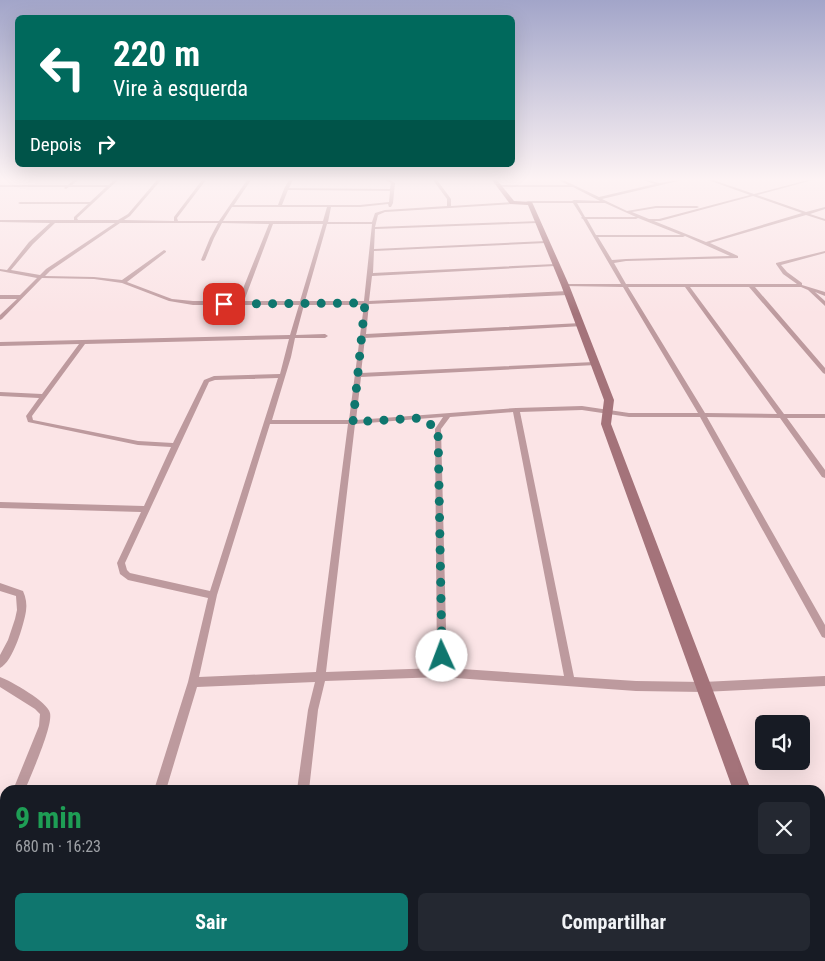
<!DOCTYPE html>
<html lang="pt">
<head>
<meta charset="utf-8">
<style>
  :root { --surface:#171b24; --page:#242831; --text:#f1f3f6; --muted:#9ea1a6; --accent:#0f766e }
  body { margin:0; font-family:"Roboto Condensed",sans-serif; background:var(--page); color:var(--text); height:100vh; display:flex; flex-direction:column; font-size:19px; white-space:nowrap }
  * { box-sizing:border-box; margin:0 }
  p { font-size:16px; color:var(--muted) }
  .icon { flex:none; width:28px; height:28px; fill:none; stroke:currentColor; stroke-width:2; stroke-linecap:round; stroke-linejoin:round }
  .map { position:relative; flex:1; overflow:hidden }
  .details { position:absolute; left:0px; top:785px; width:825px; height:176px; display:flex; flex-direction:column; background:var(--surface); border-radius:15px 15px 0 0; box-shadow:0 5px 20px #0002 }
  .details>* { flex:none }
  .guide { position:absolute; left:15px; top:15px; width:500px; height:152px; border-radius:8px; box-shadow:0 5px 20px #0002; background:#00695c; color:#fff; overflow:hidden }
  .fabs { position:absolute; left:755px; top:715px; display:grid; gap:10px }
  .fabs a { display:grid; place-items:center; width:55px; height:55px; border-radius:8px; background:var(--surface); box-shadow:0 5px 20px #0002; font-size:25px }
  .pin { position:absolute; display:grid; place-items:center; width:42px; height:42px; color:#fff; margin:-21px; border-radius:10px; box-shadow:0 2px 8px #0006 }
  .me { position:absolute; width:55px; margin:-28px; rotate:358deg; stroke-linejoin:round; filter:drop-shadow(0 0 4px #0008) }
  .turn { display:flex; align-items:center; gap:18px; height:105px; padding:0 15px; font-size:22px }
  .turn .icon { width:65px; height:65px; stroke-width:2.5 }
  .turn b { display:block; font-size:35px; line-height:42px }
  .then { display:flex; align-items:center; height:48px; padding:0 15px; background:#0003; gap:10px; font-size:19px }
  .round { display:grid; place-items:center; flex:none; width:52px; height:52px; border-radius:8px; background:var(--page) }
  .headline { display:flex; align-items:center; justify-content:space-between; height:85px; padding:0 15px }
  h1 { font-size:30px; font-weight:700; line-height:38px; color:#1e9e55 }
  .button { display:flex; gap:10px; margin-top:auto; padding:10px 15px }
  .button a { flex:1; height:58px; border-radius:8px; background:var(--accent); color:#fff; font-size:20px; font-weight:700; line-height:58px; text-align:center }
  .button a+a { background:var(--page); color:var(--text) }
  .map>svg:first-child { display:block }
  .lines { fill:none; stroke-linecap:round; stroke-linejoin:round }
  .street { fill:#bd9a9e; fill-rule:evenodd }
  .secondary { fill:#a4737a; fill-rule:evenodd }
  .route { stroke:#0f766e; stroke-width:9; stroke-dasharray:0 16.2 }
</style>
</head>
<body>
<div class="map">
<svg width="825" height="961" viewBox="0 0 825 961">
  <rect width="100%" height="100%" fill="#fbe4e6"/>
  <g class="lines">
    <!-- street -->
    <g class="street">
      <path d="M74,180H78L72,185H109L114,180H118L77,218L78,220H118L128,214L157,180H161L130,216L124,220L174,221V217L202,180H206L177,218L178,221H219L247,180H251L234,205H278L284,189L289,180H293L289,188L390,189L391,183L386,180H390L395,183L393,203L391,207H389L388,204L360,207H331L328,222H372L375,213L385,210L447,206V199L433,180H437L451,199V206L512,202L514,203L512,204L385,212L378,215L375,227L539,221V223H538L375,229L374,249L546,241L548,242L546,243L374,251L373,273L555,264L557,265L555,266L372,276L369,301L568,291L571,293L568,295L369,304L366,334L581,323L583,324V326L365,338L361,373L594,362L597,364L596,365L361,377L356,420L516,408L582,406L629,413H698L623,287L565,286L563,285L565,284H621L583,219L581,218L582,217L573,203H528L526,202L528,201H572L574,200L600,201L573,187H500L498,186L500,185H568L559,180H563L599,197L655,184L643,180H648L659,183L680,180L678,181L602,199L627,211L656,206H697L699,207L697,208H656L632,212L649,219H659L750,195L708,180H713L754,194L808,180H813L757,195L806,212L825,207V209L810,214L825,219V221L806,215L710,243L738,256V258L626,261L614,263L626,284H797L783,274L776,264V263L825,251V253L781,265L787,272L802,283V285L825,292V296L815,292L825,301V306L808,290L801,287H755L825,368V374L823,373L749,287H690L784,414H825V418H787L825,470V478L822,477L780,418L707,417L825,625V638L822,637L700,417H629L582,410L520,412L574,677L636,681L703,682L825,676V686L703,692L636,691L442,677L325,681L318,710L309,790H297L308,710L315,682L197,687L166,790H154L188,682L208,598L128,580L120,574L117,563L141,512L0,508V502L144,506L171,447L138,445L28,422L26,416L39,398L0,396V392L42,394L79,344L0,346V342L290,335L299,305H242L240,306L238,305H193L169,301L122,283L94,279L42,278L2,319L0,320V315L17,299H0V295H20L37,278L0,271V269L7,270L29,242L50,223L0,222V220H74V217L88,204H20L18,203L20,202H90L106,187H69L66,189L64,188L65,187H0V185H68ZM288,190L390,191L389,202L360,205H282ZM753,196L802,213L706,242L654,221H660ZM577,203H605L636,217H585ZM232,207H327L323,221H223ZM638,218L681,235H596L587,219H636ZM55,223H115L46,269L40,275L11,270L33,244ZM120,223H218L210,238L201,260L203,261L205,260L214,238L222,223L269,224L238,301H193L172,299L127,282L166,252V251L164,250L122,280L94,277L45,276L50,271ZM273,224H323L300,301H244ZM327,224H372L364,301H305ZM685,236L730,256L626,259L612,260L598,237H683ZM628,287H685L777,414L705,413ZM304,305H364L349,420H272L291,357L295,338H325L328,336L325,334L296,335ZM289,339L280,374L214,376L204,380L173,443L138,441L33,420L32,416L85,344ZM278,378L210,591L130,573L127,570L125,563L209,382L215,380ZM513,412L564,676L447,668L441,429L450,417ZM443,417L435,429L437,668L326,672L355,424ZM270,424H348L316,672L199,677L217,595Z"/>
      <path d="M0,583L23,591C26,598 27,604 26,611C24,624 13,662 0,668V655L8,640L15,619L17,610L16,596L0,591Z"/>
      <path d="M0,677C11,681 48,702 50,713C53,726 31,775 25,790H13L39,726L40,714L35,709L0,687Z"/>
      <path d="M5,814V834L4,835L0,837V817L1,816Z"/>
      <rect x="820" y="814" width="5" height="12"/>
      <path d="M102,956H116L114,961H100Z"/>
      <rect x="276" y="956" width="14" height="5"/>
    </g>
    <!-- secondary -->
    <g class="secondary">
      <path d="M492,180H497L514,201L532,202L569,285L614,400L611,424L751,790H733L601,424L604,400L561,285L528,205L510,204Z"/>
      <path d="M791,956H811L813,961H793Z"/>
    </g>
  </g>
  <!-- sky -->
  <linearGradient id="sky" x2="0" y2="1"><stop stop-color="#a2a5c9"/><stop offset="0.57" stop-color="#fdf3f4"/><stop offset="1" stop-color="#fdf3f4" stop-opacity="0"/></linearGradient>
  <rect width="825" height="314" fill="url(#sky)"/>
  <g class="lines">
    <!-- route -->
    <path class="route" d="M224,304L365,303L353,422L420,418L438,429L442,656"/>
  </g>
</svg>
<div class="fabs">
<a><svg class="icon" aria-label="sound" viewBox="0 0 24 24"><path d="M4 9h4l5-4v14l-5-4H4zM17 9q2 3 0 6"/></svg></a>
</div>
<div class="pin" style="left:224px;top:304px;background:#d93025"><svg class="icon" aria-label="arrive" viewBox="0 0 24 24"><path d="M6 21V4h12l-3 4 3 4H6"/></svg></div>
<svg class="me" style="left:442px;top:656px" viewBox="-20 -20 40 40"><circle r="19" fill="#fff"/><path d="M0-13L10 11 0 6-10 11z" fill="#0f766e"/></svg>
<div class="guide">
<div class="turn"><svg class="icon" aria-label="left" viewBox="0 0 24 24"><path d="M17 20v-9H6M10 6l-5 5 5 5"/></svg><div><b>220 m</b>Vire à esquerda</div></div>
<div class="then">Depois<svg class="icon" aria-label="right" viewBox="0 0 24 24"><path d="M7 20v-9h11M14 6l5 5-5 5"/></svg></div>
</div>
<section class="details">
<div class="headline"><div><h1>9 min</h1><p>680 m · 16:23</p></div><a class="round"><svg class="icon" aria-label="close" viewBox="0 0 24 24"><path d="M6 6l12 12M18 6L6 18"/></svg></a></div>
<div class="button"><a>Sair</a><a>Compartilhar</a></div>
</section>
</div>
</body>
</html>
